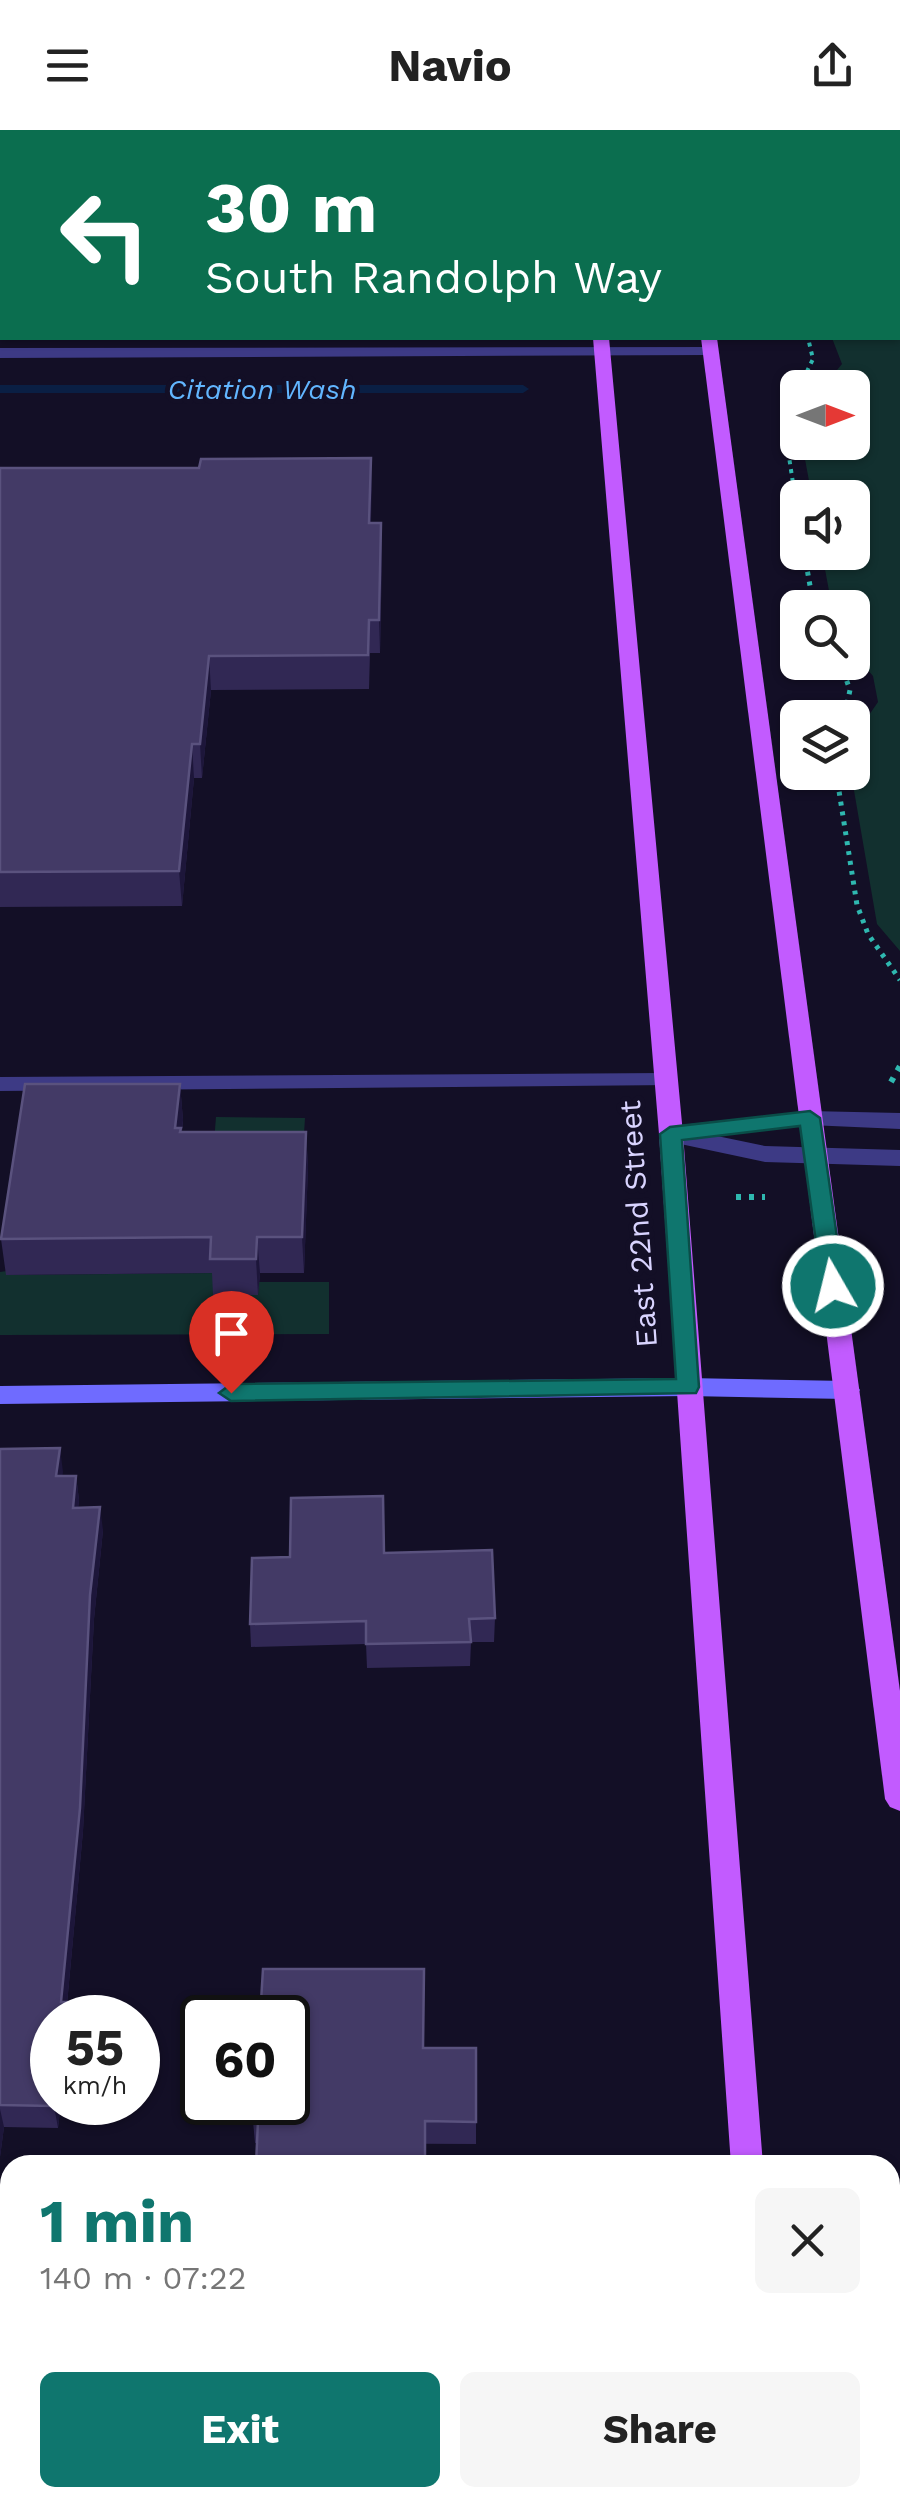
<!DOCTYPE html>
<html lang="en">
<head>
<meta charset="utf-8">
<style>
  :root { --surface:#fff; --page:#f6f6f6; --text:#222; --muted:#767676; --accent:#0f766e }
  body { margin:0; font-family:"Work Sans",sans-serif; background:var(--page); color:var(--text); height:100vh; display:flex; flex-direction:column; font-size:38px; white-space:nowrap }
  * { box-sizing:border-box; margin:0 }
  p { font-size:32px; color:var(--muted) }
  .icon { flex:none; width:55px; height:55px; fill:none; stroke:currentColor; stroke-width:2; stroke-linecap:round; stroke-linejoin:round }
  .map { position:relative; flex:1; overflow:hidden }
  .panel { position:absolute; left:0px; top:2025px; width:900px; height:352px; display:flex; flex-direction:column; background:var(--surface); border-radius:30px 30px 0 0; box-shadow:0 2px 8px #0004 }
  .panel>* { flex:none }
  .banner { position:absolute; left:0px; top:0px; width:900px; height:210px; box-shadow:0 2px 8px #0004; background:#0b6e4f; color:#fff; overflow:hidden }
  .needle { width:65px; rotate:90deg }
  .fabs { position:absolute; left:780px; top:240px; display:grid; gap:20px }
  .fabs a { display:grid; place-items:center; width:90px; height:90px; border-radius:15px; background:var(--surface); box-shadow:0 2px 8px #0004; font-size:50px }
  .speed { position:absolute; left:30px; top:1865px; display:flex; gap:20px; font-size:50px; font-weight:700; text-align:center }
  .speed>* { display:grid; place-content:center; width:130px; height:130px; border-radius:50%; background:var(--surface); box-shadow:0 2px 8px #0004; line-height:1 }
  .speed small { font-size:25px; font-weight:400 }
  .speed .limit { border:5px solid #111; border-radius:15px; background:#fff; color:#111 }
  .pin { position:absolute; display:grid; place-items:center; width:85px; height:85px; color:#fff; margin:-102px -42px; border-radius:50% 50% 50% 0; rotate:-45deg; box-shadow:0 0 10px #0007 }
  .pin .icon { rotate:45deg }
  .me { position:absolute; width:110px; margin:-55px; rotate:352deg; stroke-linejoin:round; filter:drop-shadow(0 0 8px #0008) }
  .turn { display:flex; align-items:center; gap:35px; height:210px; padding:0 40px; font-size:45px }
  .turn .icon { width:130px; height:130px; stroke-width:2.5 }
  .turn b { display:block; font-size:70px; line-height:85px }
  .round { display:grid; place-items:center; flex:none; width:105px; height:105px; border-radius:15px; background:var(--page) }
  .overview { display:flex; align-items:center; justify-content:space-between; height:170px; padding:0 40px }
  h1 { font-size:60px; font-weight:700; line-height:75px; color:var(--accent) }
  .action { display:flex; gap:20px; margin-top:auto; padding:20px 40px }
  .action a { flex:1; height:115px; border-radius:15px; background:var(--accent); color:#fff; font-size:40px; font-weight:700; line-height:115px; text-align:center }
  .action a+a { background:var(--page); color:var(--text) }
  header { display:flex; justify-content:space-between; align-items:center; height:130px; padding:0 40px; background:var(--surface); font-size:45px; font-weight:700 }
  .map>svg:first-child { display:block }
  .green { fill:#12302f }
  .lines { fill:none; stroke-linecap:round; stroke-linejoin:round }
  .stream { fill:#0a1f44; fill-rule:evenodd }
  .path-far2 { stroke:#2fb8b0; stroke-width:4; stroke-dasharray:4 5; stroke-linecap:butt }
  .path-far1 { stroke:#2fb8b0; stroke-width:5; stroke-dasharray:4 6; stroke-linecap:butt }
  .path { stroke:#2fb8b0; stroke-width:6; stroke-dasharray:5 8; stroke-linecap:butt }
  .lane { fill:#3d3a85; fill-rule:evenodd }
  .street { fill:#3d3a85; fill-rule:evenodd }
  .secondary { fill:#6f6bff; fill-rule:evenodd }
  .primary { fill:#c25bff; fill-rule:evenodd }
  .wall { fill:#312854 }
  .shaded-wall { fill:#1d163a }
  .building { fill:#433a66; stroke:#5a527e; stroke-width:2.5 }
  .route { fill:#0f766e; stroke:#0a4d48; stroke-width:2.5 }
  .labels { text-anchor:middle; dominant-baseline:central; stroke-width:10; stroke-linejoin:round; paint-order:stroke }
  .far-water-label { font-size:28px; font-style:italic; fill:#62b6ff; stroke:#130f26 }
  .street-label { font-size:30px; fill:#d9d4ff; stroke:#130f26 }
</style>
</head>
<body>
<header><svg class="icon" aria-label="menu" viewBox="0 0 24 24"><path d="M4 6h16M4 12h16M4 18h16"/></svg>Navio<svg class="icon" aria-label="share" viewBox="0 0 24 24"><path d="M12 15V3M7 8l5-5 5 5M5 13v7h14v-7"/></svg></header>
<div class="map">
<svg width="900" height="2377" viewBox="0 0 900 2377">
  <rect width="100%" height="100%" fill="#130f26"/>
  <!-- green -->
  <g class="green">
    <path d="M752,0H900V821L877,794L851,643L853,608L878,572L873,546L853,523L852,478L832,477L822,423L852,422V368L812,367L802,313L852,312V258L823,257L842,234L832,208H898V2Z"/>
    <path d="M216,987L305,988L302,1037H212Z"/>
    <path d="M7,1141V1145L214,1143L259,1152H329V1204L0,1205V1142Z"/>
  </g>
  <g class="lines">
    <!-- stream -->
    <path class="stream" d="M0,255H523L529,259L523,263H0Z"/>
    <!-- path-far2 -->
    <g class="path-far2">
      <path d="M799,258L813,229L808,208"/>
      <path d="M798,260L786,307L798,386"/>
    </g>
    <!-- path-far1 -->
    <g class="path-far1">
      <path d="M804,422L814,478"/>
      <path d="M840,532L850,560L844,588"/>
      <path d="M836,642L857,775L868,804L900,850"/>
    </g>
    <!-- path -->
    <g class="path">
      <path d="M891,952L900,936"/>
      <path d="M736,1067H765"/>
    </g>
    <!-- lane -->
    <g class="lane">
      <rect x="376" y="0" width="14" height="2"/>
      <rect x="489" y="0" width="14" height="2"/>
      <path d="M665,943L673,945L676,950L673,955L0,961V947Z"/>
    </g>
    <!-- street -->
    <g class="street">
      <rect x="126" y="0" width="14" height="2"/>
      <path d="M716,217L718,220L710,225L0,228V218Z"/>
      <path d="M809,981L900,983V999L809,995L717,1006L765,1016L900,1020V1036L765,1032L671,1012L659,1004L671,996Z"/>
    </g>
    <!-- secondary -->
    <path class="secondary" d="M688,1248L847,1251L856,1254L860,1260L856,1266L847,1269L688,1266L0,1274V1256Z"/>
    <!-- primary -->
    <g class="primary">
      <rect x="581" y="0" width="14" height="2"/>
      <rect x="680" y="0" width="14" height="2"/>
      <path d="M593,208H609L683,1004L763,2035H731L659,1004Z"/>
      <path d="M701,208H717L900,1561V1681L890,1677L885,1669Z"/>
      <path d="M755,2368H791L792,2377H756Z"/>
    </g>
  </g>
  <!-- wall -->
  <g class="wall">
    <path d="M371,328V393H381L382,425L380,523H370L369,559L211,560L202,648H194L182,776L0,777V338H199Z"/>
    <path d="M180,954L183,990L182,1002H306L308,1037L304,1143H260L258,1165H213L212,1143L6,1145L1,1109Z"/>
    <path d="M60,1318L62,1346H76L79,1370L78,1378L103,1400L94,1489L83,1701L67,1874L69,1888H52L61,1972L58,1998L4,1997L0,2027V1319Z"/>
    <path d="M384,1423L495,1488L494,1512H471L470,1536L367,1538L366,1514L251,1517L250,1494Z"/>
    <path d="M424,1918H476V2014L255,2013L253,1991Z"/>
    <rect x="0" y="2103" width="10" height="118"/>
  </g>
  <!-- shaded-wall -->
  <g class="shaded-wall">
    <path d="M371,328L372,360L370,425L369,393Z"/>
    <path d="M381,393L382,425L380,523L379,490Z"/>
    <path d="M209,526L211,560L202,648L200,614Z"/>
    <path d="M192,614L194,648L182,776L179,741Z"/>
    <path d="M180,954L183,990L181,1007L175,998Z"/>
    <path d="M306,1002L308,1037L304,1143L302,1107Z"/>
    <path d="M257,1107L260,1143L258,1165L256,1129Z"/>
    <path d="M60,1318L63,1342L59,1370L56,1346Z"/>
    <path d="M76,1346L79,1370L76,1401L73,1378Z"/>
    <path d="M100,1377L103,1400L94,1489L83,1701L67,1874L69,1888H64L61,1872L90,1465Z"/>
    <path d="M54,1972H61L58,1998L54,1976Z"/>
    <path d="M0,1979L4,1997L0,2027Z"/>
  </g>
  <!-- building -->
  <g class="building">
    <path d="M0,0H53V2H2V161H0Z"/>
    <path d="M204,0H289L288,2H204Z"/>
    <rect x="388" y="0" width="89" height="2"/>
    <path d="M371,328L369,393H381L379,490H369L368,525L209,526L200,614H192L179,741L0,742V338H199L201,329Z"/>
    <path d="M25,954H180L175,998H181L180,1002H306L302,1107H257L256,1129H210L211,1107L1,1109Z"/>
    <path d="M60,1318L56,1346H76L73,1378L100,1377L90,1465L80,1678L61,1872H67L65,1888H52V1972H54V1976L0,1975V1319Z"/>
    <path d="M383,1366L384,1423L492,1420L495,1488L469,1489L471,1512L366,1514V1491L250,1494L252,1428L290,1427L291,1368Z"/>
    <path d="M263,1839H424L423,1918H476V1992L425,1991V2035H256L258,1991H253L255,1972H288V1888H260Z"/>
    <rect x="0" y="2103" width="10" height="96"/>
    <path d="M241,2368H445L458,2374V2377H241Z"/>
  </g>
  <!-- route -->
  <path class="route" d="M810,981L820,988L844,1156L833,1164L822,1156L800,996L682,1010L699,1257L696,1263L231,1271L219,1263L231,1254L676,1249L660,1004L670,997Z"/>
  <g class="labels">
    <!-- far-water labels -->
    <g class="far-water-label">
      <text x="262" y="259">Citation Wash</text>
    </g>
    <!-- street labels -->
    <g class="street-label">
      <text transform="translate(638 1094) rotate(-94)">East 22nd Street</text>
    </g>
  </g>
</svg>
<div class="fabs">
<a><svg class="needle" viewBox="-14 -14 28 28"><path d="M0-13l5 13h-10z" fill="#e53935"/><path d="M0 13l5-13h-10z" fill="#767676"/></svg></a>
<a><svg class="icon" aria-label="sound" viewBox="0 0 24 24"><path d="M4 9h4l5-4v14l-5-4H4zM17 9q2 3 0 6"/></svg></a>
<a><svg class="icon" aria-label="search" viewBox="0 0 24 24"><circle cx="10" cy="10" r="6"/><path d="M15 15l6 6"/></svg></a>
<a><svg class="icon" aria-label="layers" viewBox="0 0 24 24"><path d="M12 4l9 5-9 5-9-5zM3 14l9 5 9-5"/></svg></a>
</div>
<div class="speed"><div>55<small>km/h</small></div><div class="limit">60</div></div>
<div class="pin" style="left:231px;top:1263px;background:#d93025"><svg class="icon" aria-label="arrive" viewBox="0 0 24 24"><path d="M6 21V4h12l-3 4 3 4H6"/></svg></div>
<svg class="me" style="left:833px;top:1156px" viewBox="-20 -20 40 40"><circle r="17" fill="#0f766e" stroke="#fff" stroke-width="3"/><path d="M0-11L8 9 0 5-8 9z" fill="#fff"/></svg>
<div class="banner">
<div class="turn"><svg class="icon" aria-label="left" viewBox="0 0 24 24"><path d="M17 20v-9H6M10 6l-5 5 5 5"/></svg><div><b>30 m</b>South Randolph Way</div></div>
</div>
<section class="panel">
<div class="overview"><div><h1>1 min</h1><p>140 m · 07:22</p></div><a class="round"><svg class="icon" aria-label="close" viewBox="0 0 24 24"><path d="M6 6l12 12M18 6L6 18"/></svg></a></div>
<div class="action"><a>Exit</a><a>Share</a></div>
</section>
</div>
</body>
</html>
